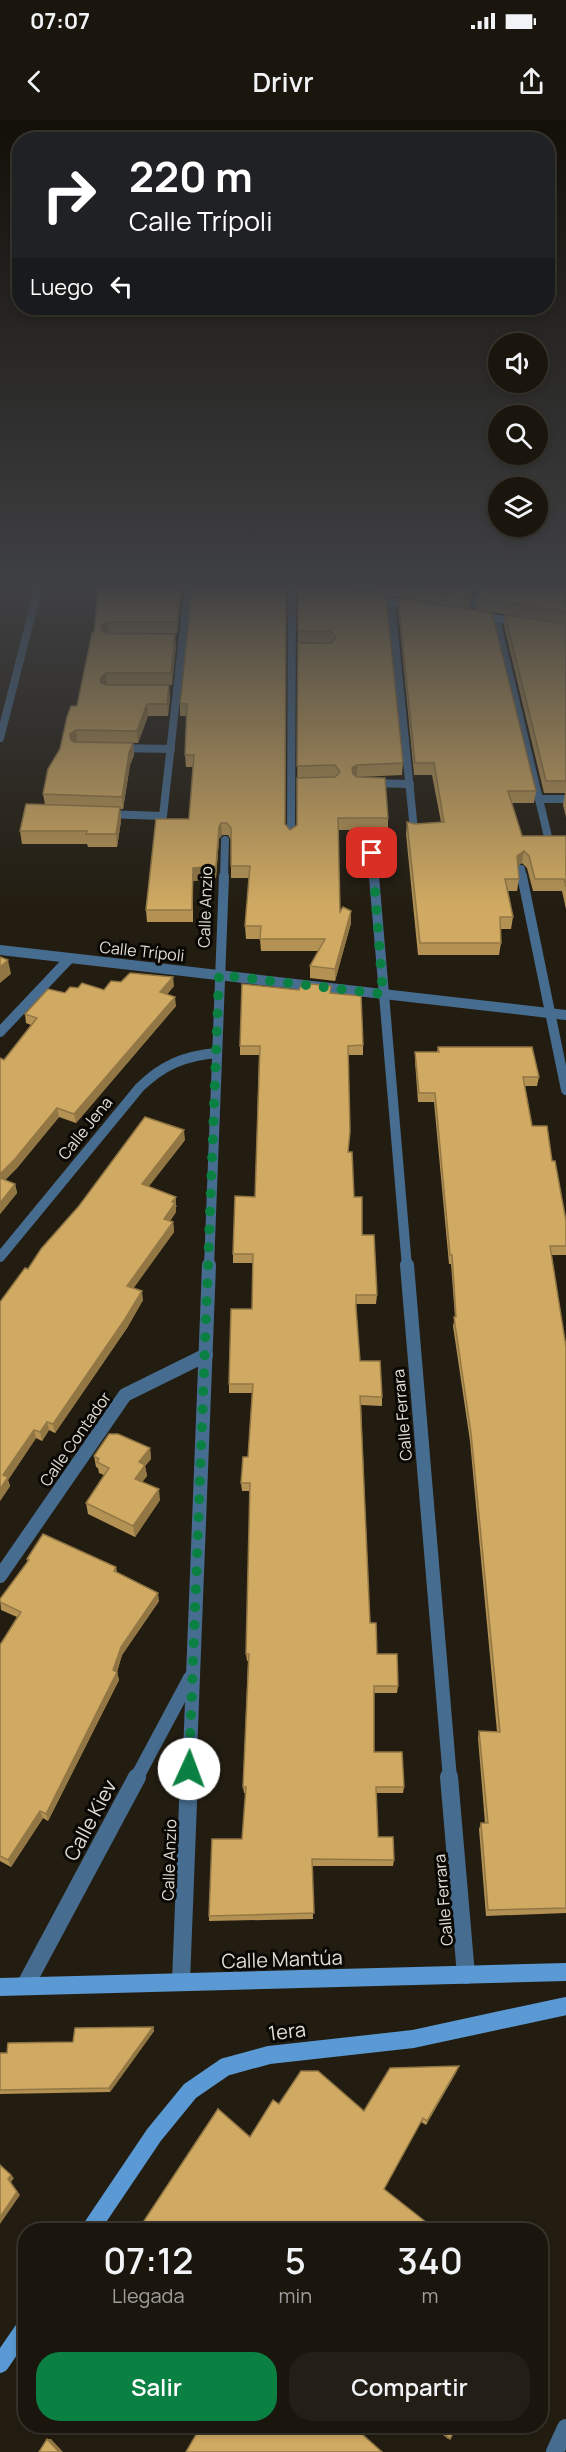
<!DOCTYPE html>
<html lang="es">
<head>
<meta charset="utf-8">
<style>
  :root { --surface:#1a160d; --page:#231f16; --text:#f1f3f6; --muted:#9f9f9d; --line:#38352e; --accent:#0b8043 }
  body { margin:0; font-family:Manrope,sans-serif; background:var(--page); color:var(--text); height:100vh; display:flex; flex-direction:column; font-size:22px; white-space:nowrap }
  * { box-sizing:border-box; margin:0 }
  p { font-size:20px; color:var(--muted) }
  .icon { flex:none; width:33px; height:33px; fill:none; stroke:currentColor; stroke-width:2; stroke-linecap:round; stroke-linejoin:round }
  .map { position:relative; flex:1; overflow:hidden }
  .sheet { position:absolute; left:18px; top:2103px; width:530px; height:210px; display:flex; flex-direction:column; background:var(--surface); border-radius:24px; box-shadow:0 3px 9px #0003,0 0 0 2px var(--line) }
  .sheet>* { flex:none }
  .top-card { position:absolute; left:12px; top:12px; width:543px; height:183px; border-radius:24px; box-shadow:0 3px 9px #0003,0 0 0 2px var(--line); background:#202124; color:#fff; overflow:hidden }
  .controls { position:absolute; left:488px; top:213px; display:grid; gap:12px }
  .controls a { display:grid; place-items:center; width:60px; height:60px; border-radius:50%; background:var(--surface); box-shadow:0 3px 9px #0003,0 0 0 2px var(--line); font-size:30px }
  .pin { position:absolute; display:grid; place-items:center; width:51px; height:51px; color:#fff; margin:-26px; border-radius:12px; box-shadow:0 3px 9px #0006 }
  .me { position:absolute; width:66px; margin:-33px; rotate:2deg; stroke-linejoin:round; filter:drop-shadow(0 0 4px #0008) }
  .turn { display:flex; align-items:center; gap:21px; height:126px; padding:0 18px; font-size:27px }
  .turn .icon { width:78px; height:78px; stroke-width:2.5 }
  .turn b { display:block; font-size:42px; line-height:51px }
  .then { display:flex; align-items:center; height:57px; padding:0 18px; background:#0003; gap:12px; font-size:22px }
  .eta { display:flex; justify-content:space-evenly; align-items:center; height:102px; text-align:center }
  .eta b { font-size:36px; font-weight:600; line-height:42px }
  .cta { display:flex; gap:12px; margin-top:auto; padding:12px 18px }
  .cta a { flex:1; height:69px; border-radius:24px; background:var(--accent); color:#fff; font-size:24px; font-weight:600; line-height:69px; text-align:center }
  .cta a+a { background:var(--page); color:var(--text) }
  .status { display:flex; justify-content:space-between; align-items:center; height:42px; padding:0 30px; background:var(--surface); direction:ltr }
  .status svg { height:16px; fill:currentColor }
  header { display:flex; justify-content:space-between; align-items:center; height:78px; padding:0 18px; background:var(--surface); font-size:27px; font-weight:600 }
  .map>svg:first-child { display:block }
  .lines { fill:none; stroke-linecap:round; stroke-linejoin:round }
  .lane { stroke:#466c90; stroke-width:8 }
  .street-far3 { stroke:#466c90; stroke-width:8 }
  .street-far2 { stroke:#466c90; stroke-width:10 }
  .street-far1 { stroke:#466c90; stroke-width:14 }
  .street { stroke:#466c90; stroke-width:18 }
  .secondary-far1 { stroke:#5a99d3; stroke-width:8 }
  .secondary { stroke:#5a99d3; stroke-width:18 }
  .wall { fill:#b39254 }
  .shaded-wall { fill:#927745 }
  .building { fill:#d0aa62; stroke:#927745; stroke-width:1.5 }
  .route { stroke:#0b8043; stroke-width:10; stroke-dasharray:0 18 }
  .labels { text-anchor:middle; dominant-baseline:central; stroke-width:6; stroke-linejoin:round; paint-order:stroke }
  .street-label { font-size:16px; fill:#e1ddd5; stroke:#0a0804 }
  .near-street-label { font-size:20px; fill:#e1ddd5; stroke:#0a0804 }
</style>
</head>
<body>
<div class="status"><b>07:07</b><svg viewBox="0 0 49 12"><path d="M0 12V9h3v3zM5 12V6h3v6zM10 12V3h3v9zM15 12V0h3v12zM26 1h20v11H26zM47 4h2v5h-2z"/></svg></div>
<header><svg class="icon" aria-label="back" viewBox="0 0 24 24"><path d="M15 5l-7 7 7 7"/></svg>Drivr<svg class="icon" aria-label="share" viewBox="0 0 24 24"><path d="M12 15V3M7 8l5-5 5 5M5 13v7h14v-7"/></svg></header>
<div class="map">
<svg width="566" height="2332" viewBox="0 0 566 2332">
  <rect width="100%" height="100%" fill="#231d11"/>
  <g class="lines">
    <!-- lane -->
    <g class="lane">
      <path d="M370,663L410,664"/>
      <path d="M539,679H566"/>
    </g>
    <!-- street-far3 -->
    <g class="street-far3">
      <path d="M361,477L374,462"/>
      <path d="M391,482L414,710"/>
      <path d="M474,484L487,462"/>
      <path d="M496,499L549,721"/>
      <path d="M0,618L40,462"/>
      <path d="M117,628L171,629"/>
      <path d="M105,694L163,696L189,462"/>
      <path d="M291,716L292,466"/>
      <path d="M372,733L374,758"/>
      <path d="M521,749L523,758"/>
      <path d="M224,758L225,720"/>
    </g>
    <!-- street-far2 -->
    <g class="street-far2">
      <path d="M374,756L407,1147"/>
      <path d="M522,756L566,970"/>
      <path d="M0,830L566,895"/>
      <path d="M0,912L70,838"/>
      <path d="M0,1137L140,967C163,945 184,936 216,933"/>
      <path d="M209,1147L224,756"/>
    </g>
    <!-- street-far1 -->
    <g class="street-far1">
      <path d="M407,1145L450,1659"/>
      <path d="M0,1456L125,1275L206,1235"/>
      <path d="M136,1659L190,1558"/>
      <path d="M189,1659L209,1145"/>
    </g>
    <!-- street -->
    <g class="street">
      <path d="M449,1657L466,1855"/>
      <path d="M181,1862L189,1657"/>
      <path d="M25,1866L137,1657"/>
      <path d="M555,2332L566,2308"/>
    </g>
    <!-- secondary-far1 -->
    <g class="secondary-far1">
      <path d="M264,462L313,470"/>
      <path d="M372,479L414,485"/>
      <path d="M478,496L520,502"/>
    </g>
    <!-- secondary -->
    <g class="secondary">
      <path d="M0,1867L566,1852"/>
      <path d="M90,2110L154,2015L190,1971L225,1947L269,1935L413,1919L566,1886"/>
      <path d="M0,2244L26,2206"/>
    </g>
  </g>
  <!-- wall -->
  <g class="wall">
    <path d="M99,462H184L182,467H123L122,468H180L181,479L177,513L107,514L176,525L172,565H107H169L170,577L168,596H148L138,623L77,622L133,623L134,635L130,645L123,689H120L121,701L117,727H88L87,724H22L20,711L45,685L43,674L60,629L77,586L94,513Z"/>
    <path d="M193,462L285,704L290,710L297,705L298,523L331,522H298V462L386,476L403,643L402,655L359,657L388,698V710H338L340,792L351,791V803L335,861L310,858V846L319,831H261L260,819H246L245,806L249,758H231V720L228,715H222L219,719L216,758L193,761V802H147L146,790L189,699L193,647H186L185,635L187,596H180V584Z"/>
    <path d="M301,462H366L358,471Z"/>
    <path d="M373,462L471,477L470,489L372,473Z"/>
    <path d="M566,462V504L476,490L477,478Z"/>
    <path d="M398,478L536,671L534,683H512L522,716H566V789L562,771H533L527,748L522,743L518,746L519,759L517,771H508L513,797L511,809H500L501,823L499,835H418L406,714L407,702L415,704L441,702L432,655H414L398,489Z"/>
    <path d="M505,495L566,504V697L563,685L565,673H544L504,506Z"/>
    <path d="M174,866L167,874L176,886L76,1003L59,997L17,1048L5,1060L15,1064L17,1073L0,1094V938L4,940L31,905L26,903L25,894L65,873L104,870Z"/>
    <path d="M331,873L363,925V935H348L350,1011L348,1032L354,1077L377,1175L376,1184H356L360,1241L382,1277V1286L361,1285L370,1503L377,1534L398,1566L397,1573H374V1632L404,1667L403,1673H376L378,1717L394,1740L393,1746H312L313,1799L209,1801V1796L242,1719L246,1673H244L243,1667L248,1541H247L246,1534L250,1371H242L241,1363L248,1337L252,1273H229V1264L252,1189L253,1143H233V1134L255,1077L259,935H240V926Z"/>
    <path d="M438,927L539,957L537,966H525L532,1006L552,1041L566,1101V1135H551L566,1227V1793L486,1796L479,1709L481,1703H485L478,1618L479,1611L497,1612L470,1321L453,1206L455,1197L451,1144H449L434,982H418L415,941V932H437Z"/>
    <path d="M185,1020L148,1067L177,1086L176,1087V1092L170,1101L173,1102L174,1112L133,1168L143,1180L127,1208L55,1313L49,1310L42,1321L36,1318L8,1360L10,1366L0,1381L28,1149Z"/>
    <path d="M150,1328L151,1339L145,1346L147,1356L142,1362L160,1380L135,1417L88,1394L86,1383L104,1355L99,1353L98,1348L96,1347L94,1336Z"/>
    <path d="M27,1439L116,1447L117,1453L159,1481L122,1535L117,1552L119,1560L48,1701L43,1698L11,1747L0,1741V1525L17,1497L1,1490L0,1479L27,1442Z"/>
    <path d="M153,1907L154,1911L110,1972L0,1974V1933H7L73,1922Z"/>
    <path d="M457,1951L426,2005L421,2002L384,2069L250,2017L279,1984L364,1991Z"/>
    <path d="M432,2306H457L450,2319H448Z"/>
  </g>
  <!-- shaded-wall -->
  <g class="shaded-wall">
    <path d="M116,462H123V467L117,472Z"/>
    <path d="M359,462H366L358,471Z"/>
    <path d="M475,462H480L471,477L470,470Z"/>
    <path d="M180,468L181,479L177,513V502Z"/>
    <path d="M107,502L108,513L103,517L101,505Z"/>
    <path d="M175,514L176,525L172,565L171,553Z"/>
    <path d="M106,553L107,565L101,570L100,559Z"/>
    <path d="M169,565L170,577L168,596L167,584Z"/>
    <path d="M147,584L148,596L138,623L137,611Z"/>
    <path d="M76,610L77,622L72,625L70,614Z"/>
    <path d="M133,623L134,635L130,645L123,689L122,677L129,633Z"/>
    <path d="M357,645V657L352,660V648Z"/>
    <path d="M120,687L121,701L117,727L116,714Z"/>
    <path d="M221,703L222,715L219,719L216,758L193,761V802V748Z"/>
    <path d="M524,731L522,743L515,748L517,736Z"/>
    <path d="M351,791V803L335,861V849Z"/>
    <path d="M8,840L11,854L0,863V847Z"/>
    <path d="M173,857L174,866L161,882L160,872Z"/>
    <path d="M175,877L176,886L76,1003L74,994Z"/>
    <path d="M57,988L59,997L17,1048L0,1065V1054Z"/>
    <path d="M184,1010L185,1020L143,1074L142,1064Z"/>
    <path d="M15,1064L17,1073L0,1094V1083Z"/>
    <path d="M176,1077V1092L165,1108L164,1099L172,1082Z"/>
    <path d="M173,1102L174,1112L128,1176L127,1166Z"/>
    <path d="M142,1171L143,1180L127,1208L55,1313L53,1304Z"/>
    <path d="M47,1302L49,1310L42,1321L40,1312Z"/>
    <path d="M34,1310L36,1318L8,1360L10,1366L0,1381V1369L3,1355Z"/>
    <path d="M150,1328L151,1339L145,1346L147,1356L136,1370L135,1359L139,1342Z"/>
    <path d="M159,1369L160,1380L135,1417L133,1406Z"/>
    <path d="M158,1473L159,1481L122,1535L115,1558L113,1550L121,1527Z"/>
    <path d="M117,1552L119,1560L48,1701L46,1694Z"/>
    <path d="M40,1691L43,1698L11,1747L8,1740Z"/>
    <path d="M153,1907L154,1911L110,1972L109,1968Z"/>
    <path d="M11,2055L14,2058L11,2062L20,2075L0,2104V2097L8,2059Z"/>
    <path d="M47,2319H51L63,2332H59Z"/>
  </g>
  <!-- building -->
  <g class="building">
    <path d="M99,462H116L117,465L122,468H180L177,502H107L101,505L102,511L107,514H175L171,553H106L100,559L101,563L106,565H169L167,584H147L137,611L76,610L70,614L71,620L75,622L133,623L129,633L122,677L43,674L48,649L60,629L67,597L71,586H77L92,513H94Z"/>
    <path d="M193,462H286L285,704L290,710L297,705V658L335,657L340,652L335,645L297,646L298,523H331L336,517L331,511H298V462L386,476L403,643L357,645L352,648L353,654L357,657L385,658L388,698H338L340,792L343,787L351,791L335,849L310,846L325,819H260L261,806H245L250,746H231V708L227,703H221L219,707L216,746L193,748L192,790H146L156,699H189L194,635H185L187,584H180Z"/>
    <path d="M373,462H475L470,470L472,478Z"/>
    <path d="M488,462H566V492L477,478Z"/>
    <path d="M398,478L492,493L536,671H508L522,716H566V767L564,759H535L529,736L524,731L517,736L519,759H505L513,797H500L501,823H420L407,702L415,704L444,702L434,643H415Z"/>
    <path d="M505,495L566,504V661H546Z"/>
    <path d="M26,684L120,687L116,714H86L87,711H20Z"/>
    <path d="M0,837L8,840L0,847Z"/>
    <path d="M130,853L173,857L160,872L175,877L74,994L57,988L15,1039L0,1054V938L4,940L37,898L25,894L48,869L65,873L70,867L78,868L82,863L104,870L111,861L121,862Z"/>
    <path d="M302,863L331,866L330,873L361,876L363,925L348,926L350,1011L348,1032H352L354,1077H362V1115H374L377,1175H356V1188L360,1241H380L382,1277L360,1276L370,1503H376L377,1534H397L398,1566H374V1632H402L404,1667H376L378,1717H393L394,1740L312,1739L314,1793L209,1796L212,1719H242L246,1667H243L249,1534H246L250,1363H241L243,1337H248L253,1264H229L231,1189H252L253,1134H233L235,1076L255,1077L260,926H240L242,864L299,870Z"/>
    <path d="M438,927H532L539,957H523L532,1006H547L552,1041H555L566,1101V1126H550L566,1227V1788L488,1790L481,1703H488L479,1611L500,1612L471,1313L454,1197H456L452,1135H450L435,973H419L415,932H439Z"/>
    <path d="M145,997L184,1010L142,1064L176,1077L172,1082L175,1083L164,1099L173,1102L127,1166L142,1171L125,1199L53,1304L47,1302L40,1312L34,1310L3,1355L8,1357L0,1369V1182L25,1148L28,1149L41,1129L79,1086Z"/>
    <path d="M0,1058L15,1064L0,1083Z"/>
    <path d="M109,1314H118L150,1328L139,1342L145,1345L135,1359L159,1369L133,1406L86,1383L109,1348L97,1342L99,1339L94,1336Z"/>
    <path d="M43,1414L116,1447L114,1451L158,1473L121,1527L113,1550L117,1552L46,1694L40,1691L8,1740L0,1736V1525L21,1492L0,1482V1479L29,1440L27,1439Z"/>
    <path d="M153,1907L109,1968L0,1970V1933H7L8,1923L73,1922L75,1908Z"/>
    <path d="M459,1946L427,2001L423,1998L384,2069L436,2110H138L218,1989L250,2017L273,1980L279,1984L301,1951H318L364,1991L390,1948Z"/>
    <path d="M0,2045L11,2055L8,2059L17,2072L0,2097Z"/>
    <path d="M201,2306H353L382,2332H186Z"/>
    <path d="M434,2306H457L450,2319Z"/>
    <path d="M47,2319L59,2332H39Z"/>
  </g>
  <!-- sky -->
  <linearGradient id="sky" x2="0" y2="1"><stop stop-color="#131009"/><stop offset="0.59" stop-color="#3f4043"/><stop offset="1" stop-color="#3f4043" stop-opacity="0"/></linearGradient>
  <rect width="566" height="788" fill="url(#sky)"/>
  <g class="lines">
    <!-- route -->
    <path class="route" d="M189,1649L219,855L383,874L372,733"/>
  </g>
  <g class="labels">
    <!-- street labels -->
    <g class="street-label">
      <text transform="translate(205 787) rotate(-88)">Calle Anzio</text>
      <text transform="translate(142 831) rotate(6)">Calle Trípoli</text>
      <text transform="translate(85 1008) rotate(-51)">Calle Jena</text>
      <text transform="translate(402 1295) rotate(-95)">Calle Ferrara</text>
      <text transform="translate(75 1319) rotate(-55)">Calle Contador</text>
      <text transform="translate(169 1740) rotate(-88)">Calle Anzio</text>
      <text transform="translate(443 1780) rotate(-95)">Calle Ferrara</text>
    </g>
    <!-- near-street labels -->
    <g class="near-street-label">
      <text transform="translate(90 1700) rotate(-62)">Calle Kiev</text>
      <text transform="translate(282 1839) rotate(-2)">Calle Mantúa</text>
      <text transform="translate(287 1911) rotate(-7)">1era</text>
    </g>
  </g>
</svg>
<div class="controls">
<a><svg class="icon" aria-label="sound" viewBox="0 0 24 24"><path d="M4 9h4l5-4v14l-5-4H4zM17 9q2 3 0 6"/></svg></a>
<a><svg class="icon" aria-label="search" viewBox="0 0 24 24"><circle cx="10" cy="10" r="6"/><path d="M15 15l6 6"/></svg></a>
<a><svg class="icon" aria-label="layers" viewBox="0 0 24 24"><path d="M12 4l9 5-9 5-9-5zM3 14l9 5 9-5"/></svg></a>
</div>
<div class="pin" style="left:372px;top:733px;background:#d93025"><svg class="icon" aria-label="arrive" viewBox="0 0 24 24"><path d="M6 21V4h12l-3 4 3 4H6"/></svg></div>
<svg class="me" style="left:189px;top:1649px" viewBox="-20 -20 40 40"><circle r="19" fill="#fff"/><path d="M0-13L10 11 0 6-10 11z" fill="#0b8043"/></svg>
<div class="top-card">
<div class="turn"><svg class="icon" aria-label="right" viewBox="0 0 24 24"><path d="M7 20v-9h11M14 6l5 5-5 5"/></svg><div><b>220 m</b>Calle Trípoli</div></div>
<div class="then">Luego<svg class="icon" aria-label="left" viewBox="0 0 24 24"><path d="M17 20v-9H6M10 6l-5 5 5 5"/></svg></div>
</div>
<section class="sheet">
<div class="eta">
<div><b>07:12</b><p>Llegada</p></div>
<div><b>5</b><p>min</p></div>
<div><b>340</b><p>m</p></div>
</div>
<div class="cta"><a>Salir</a><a>Compartir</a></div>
</section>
</div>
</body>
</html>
